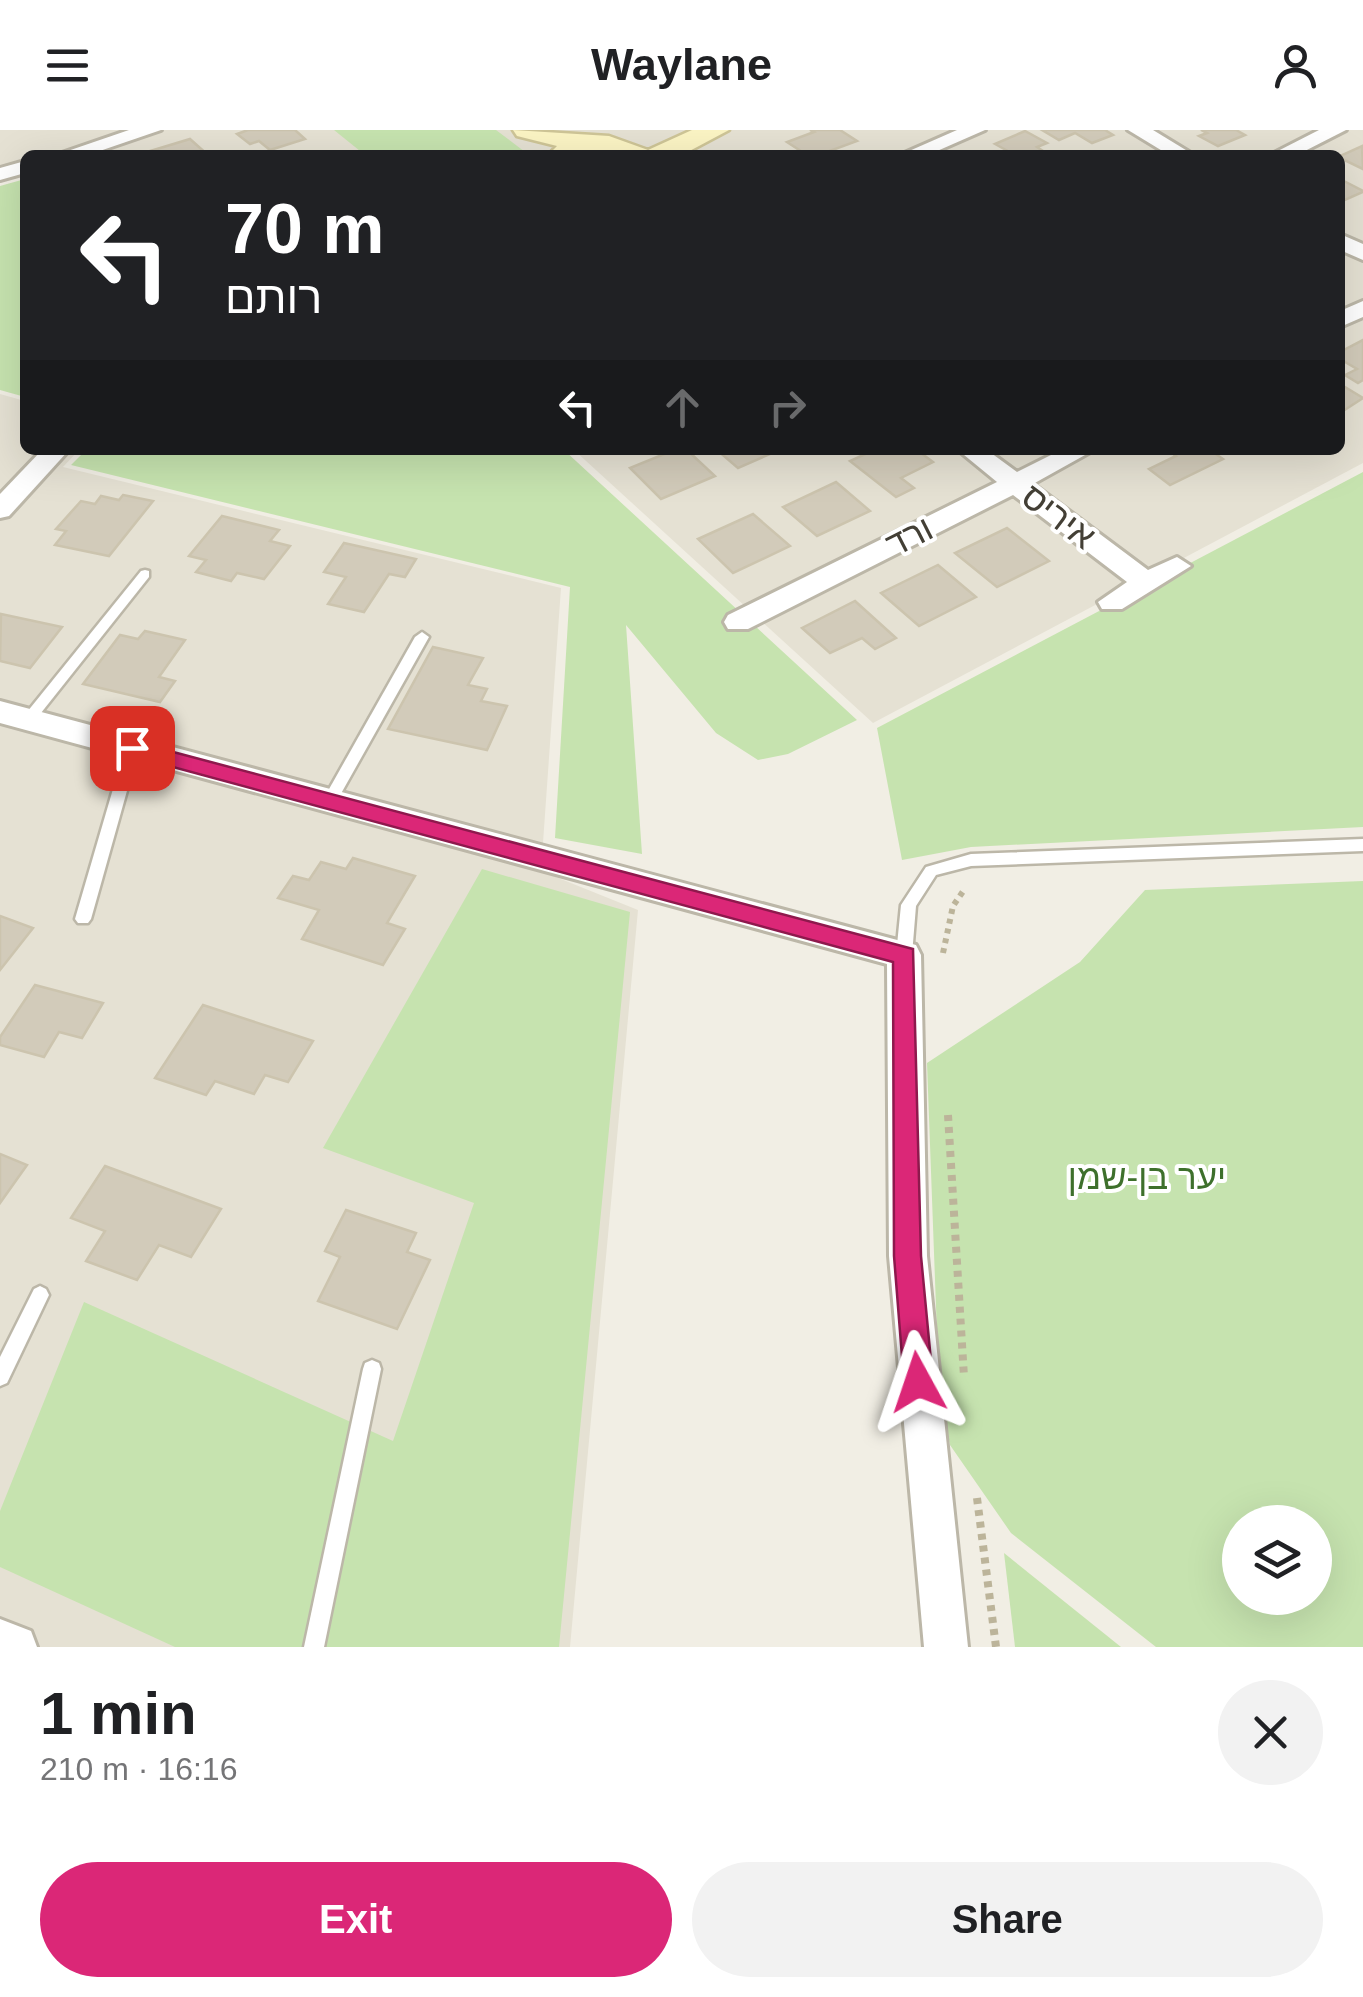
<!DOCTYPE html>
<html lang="en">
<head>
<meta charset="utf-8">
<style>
  :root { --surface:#fff; --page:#f2f2f2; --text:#202124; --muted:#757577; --accent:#db2777 }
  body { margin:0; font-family:Helvetica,"Noto Sans Hebrew",sans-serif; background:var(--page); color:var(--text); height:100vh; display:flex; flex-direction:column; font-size:38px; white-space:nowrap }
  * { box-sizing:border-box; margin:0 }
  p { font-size:32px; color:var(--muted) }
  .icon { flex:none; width:55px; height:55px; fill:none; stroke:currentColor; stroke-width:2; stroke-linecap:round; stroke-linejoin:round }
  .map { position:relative; height:1517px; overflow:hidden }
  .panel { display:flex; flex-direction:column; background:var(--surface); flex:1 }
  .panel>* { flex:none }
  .banner { position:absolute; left:20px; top:20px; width:1325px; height:305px; border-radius:15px; box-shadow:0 10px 40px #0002; background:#202124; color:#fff; overflow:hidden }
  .tools { position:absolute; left:1222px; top:1375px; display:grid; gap:20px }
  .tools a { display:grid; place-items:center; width:110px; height:110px; border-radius:50%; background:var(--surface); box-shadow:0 10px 40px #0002; font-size:50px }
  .pin { position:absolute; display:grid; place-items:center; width:85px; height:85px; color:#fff; margin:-42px; border-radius:20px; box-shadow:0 5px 15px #0006 }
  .me { position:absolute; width:110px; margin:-55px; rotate:355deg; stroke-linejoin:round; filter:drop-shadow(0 0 8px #0008) }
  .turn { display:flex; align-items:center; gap:35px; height:210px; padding:0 40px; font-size:45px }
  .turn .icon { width:130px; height:130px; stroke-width:2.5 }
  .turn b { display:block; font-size:70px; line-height:85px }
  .lanes { display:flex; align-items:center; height:95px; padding:0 40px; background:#0003; justify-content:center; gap:50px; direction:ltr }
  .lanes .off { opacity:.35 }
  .round { display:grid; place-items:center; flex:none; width:105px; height:105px; border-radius:52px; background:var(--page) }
  .head { display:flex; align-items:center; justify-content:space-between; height:170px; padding:0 40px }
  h1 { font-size:60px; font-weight:600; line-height:75px }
  .button { display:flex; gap:20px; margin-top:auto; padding:20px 40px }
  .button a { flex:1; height:115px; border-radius:60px; background:var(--accent); color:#fff; font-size:40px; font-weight:600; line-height:115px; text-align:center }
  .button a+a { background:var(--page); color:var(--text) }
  header { display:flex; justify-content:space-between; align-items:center; height:130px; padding:0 40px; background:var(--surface); font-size:45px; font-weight:600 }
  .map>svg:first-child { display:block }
  .residential { fill:#e5e1d3 }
  .green { fill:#c6e3af; fill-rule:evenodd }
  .building { fill:#d2cbba; stroke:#ccc4ae; stroke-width:2.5 }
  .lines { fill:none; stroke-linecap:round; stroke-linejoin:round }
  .lane-casing { stroke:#bcb7a8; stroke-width:5 }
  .street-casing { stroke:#bcb7a8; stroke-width:6 }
  .secondary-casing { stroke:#cec597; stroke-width:5 }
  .path-far1 { stroke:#bcb49a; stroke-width:6; stroke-dasharray:5 5; stroke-linecap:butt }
  .path { stroke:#bcb49a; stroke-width:8; stroke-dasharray:6 6; stroke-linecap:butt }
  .lane { fill:#fff; fill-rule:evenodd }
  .street { fill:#fff; fill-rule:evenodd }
  .secondary { fill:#fbf4c4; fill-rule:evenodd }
  .route { fill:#db2777; stroke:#8e194d; stroke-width:2.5 }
  .labels { text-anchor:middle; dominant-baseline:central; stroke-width:8; stroke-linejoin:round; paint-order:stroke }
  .street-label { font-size:35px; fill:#433f35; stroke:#fff }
  .park-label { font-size:35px; fill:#3e702c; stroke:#fff }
</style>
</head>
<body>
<header><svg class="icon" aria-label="menu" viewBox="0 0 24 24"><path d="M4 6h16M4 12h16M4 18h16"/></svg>Waylane<svg class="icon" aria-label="person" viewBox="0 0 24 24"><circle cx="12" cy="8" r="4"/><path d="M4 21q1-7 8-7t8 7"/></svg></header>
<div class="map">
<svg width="1363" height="1517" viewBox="0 0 1363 1517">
  <rect width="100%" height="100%" fill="#f1eee4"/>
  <!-- residential -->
  <g class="residential">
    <path d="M0,0H1363V333L873,593L574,320H1340V25H25V45L0,52Z"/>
    <path d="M0,264L25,271V320H79L63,337L561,458L541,741L638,780L570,1517H0Z"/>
  </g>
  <!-- green -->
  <g class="green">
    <path d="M334,0H496L529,25H365Z"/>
    <path d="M25,49V267L0,260V56Z"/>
    <path d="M86,320H564L857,590L788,624L758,630L716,603L626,495L642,724L555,708L570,457L71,335Z"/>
    <path d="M1363,342V697L971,717L902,730L877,598Z"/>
    <path d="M482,739L630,782L559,1517H175L0,1437V1381L84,1172L393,1311L474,1073L323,1018Z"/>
    <path d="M1363,751V1517H1156L1011,1403L950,1315L939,1258L927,933L1080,832L1145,760ZM1240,1392H1315V1468H1240Z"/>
    <path d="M1004,1423L1121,1517H1015Z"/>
  </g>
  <!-- building -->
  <g class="building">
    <path d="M248,0H295L305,9L270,20L259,11L250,14L237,4Z"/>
    <path d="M810,0H840L857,11L819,25H807L787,12L814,2Z"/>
    <path d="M1042,0H1105L1113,5L1092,13L1075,3L1059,10Z"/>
    <path d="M1201,0H1236L1245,5L1218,16L1199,6L1207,3Z"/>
    <path d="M1025,1L1047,13L1037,17L1043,21L1015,25L995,14Z"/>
    <path d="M190,9L208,25H137Z"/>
    <path d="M1362,16L1363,39L1340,28V26Z"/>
    <path d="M1340,49L1363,61V62L1340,72Z"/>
    <path d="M1363,210V250L1358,253L1345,245L1357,239L1340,229V222Z"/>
    <path d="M1340,254L1363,268L1340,283Z"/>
    <path d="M674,320H687L715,346L661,369L630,338Z"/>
    <path d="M717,320H779L738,338Z"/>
    <path d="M874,320H917L933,332L901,348L914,358L896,367L850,331Z"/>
    <path d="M1168,320H1210L1223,329L1170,355L1149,339L1176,326Z"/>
    <path d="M836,352L870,381L817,406L783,377Z"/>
    <path d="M123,365L153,371L109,426L55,415L66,401L56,399L81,371L95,374L101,366L119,370Z"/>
    <path d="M753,384L790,416L733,443L698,409Z"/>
    <path d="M222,386L279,400L270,411L290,416L264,449L237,443L231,451L196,442L206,430L189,426Z"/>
    <path d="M1007,398L1049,431L997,457L955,423Z"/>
    <path d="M344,413L416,429L405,447L389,444L364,482L328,474L346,447L324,442Z"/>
    <path d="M938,435L976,467L919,496L881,463Z"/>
    <path d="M855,471L896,508L875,519L862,508L830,523L802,498Z"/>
    <path d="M1,484L62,497L30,538L0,531Z"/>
    <path d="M145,501L185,510L159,547L175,551L160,572L83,554L120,505L138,509Z"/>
    <path d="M433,517L483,528L468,555L487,559L481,571L507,576L487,620L388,599Z"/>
    <path d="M353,728L415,746L387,793L405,799L383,835L302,809L319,780L278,768L293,746L309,750L321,732L346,739Z"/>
    <path d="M0,786L33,798L0,840Z"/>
    <path d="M35,855L103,873L82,908L59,902L44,927L0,915V907Z"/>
    <path d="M203,875L313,911L288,952L265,945L254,964L215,951L206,965L155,948Z"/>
    <path d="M0,1024L27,1035L0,1073Z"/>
    <path d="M105,1036L221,1079L191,1127L159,1115L137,1150L86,1131L105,1101L71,1088Z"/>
    <path d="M346,1080L416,1103L407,1122L430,1130L397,1199L318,1171L340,1127L325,1121Z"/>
  </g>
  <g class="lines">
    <!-- lane casing -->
    <g class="lane-casing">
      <g id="lane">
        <path d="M145,440L149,441V447L33,593H23L21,590L23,587L141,441Z"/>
        <path d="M422,502L429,507L334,676H324L322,672L324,668L415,507Z"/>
        <path d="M132,613L139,618L91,789L88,793H78L75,789L125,618Z"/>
        <path d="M1363,709V721L971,736L936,745L916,776L912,825L909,829H899L896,825L901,775L926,737L971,724Z"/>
        <path d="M40,1156L46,1159L49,1165L7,1253L0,1256V1227L34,1159Z"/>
        <path d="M372,1230L379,1233L381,1239L324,1517H304L363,1239L365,1233Z"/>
      </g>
    </g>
    <!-- street casing -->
    <g class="street-casing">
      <g id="street">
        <path d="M129,0H161L88,25H56Z"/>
        <path d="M957,0H985L928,25H900Z"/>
        <path d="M1128,0H1153L1194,25H1169Z"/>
        <path d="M1319,0H1346L1297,25H1270Z"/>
        <path d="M25,31V43L0,50V38Z"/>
        <path d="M1340,104L1363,114V130L1340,120Z"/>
        <path d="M1363,171V187L1340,197V181Z"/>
        <path d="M42,320H69L9,386L0,388V364Z"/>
        <path d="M958,320H987L1017,342L1061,320H1094L1033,354L1148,440L1177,427L1191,436L1122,479H1102L1098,472L1127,452L1013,365L748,499H728L724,492L728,485L997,352Z"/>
        <path d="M0,571L916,815L921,825L927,1126L968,1517H924L889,1126L887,834L0,593Z"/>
        <path d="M0,1489L31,1501L37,1517H0Z"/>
      </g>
    </g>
    <!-- secondary casing -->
    <g class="secondary-casing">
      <path id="secondary" d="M513,0L609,6L648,20L692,0H729L682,25H548L557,16L517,6Z"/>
    </g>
    <!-- path-far1 -->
    <path class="path-far1" d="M943,823L953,776L964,760"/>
    <!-- path -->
    <g class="path">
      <path d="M948,985L964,1247"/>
      <path d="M977,1368L996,1517"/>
    </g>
    <!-- lane -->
    <use href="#lane" class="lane"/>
    <!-- street -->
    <use href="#street" class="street"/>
    <!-- secondary -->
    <use href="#secondary" class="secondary"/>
  </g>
  <!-- route -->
  <path class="route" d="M132,611L913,819L921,1126L933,1252L929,1261L918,1265L908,1261L904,1252L894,1126L893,832L125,624L122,618Z"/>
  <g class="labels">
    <!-- street labels -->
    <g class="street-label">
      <text transform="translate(1059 386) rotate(37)">איריס</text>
      <text transform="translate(909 406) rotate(-27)">ורד</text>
    </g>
    <!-- park labels -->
    <g class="park-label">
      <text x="1147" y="1046">יער בן-שמן</text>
    </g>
  </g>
</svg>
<div class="tools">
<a><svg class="icon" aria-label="layers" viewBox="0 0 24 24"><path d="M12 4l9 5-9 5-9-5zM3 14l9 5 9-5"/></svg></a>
</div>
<div class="pin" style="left:132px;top:618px;background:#d93025"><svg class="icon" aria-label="arrive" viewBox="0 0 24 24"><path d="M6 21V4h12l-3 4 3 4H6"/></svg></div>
<svg class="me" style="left:918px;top:1252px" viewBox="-20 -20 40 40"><path d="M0-17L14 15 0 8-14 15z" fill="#db2777" stroke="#fff" stroke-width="4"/></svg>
<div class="banner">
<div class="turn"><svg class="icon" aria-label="left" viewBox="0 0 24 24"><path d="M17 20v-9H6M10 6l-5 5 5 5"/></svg><div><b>70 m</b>רותם</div></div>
<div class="lanes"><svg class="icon" aria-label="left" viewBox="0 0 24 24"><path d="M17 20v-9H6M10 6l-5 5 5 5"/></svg><svg class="icon off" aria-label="ahead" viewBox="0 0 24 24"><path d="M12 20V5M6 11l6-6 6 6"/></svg><svg class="icon off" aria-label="right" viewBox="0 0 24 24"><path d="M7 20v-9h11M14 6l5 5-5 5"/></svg></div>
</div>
</div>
<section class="panel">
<div class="head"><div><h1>1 min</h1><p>210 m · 16:16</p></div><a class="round"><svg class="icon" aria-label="close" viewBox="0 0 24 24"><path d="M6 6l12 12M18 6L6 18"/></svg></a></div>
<div class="button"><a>Exit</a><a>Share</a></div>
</section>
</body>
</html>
